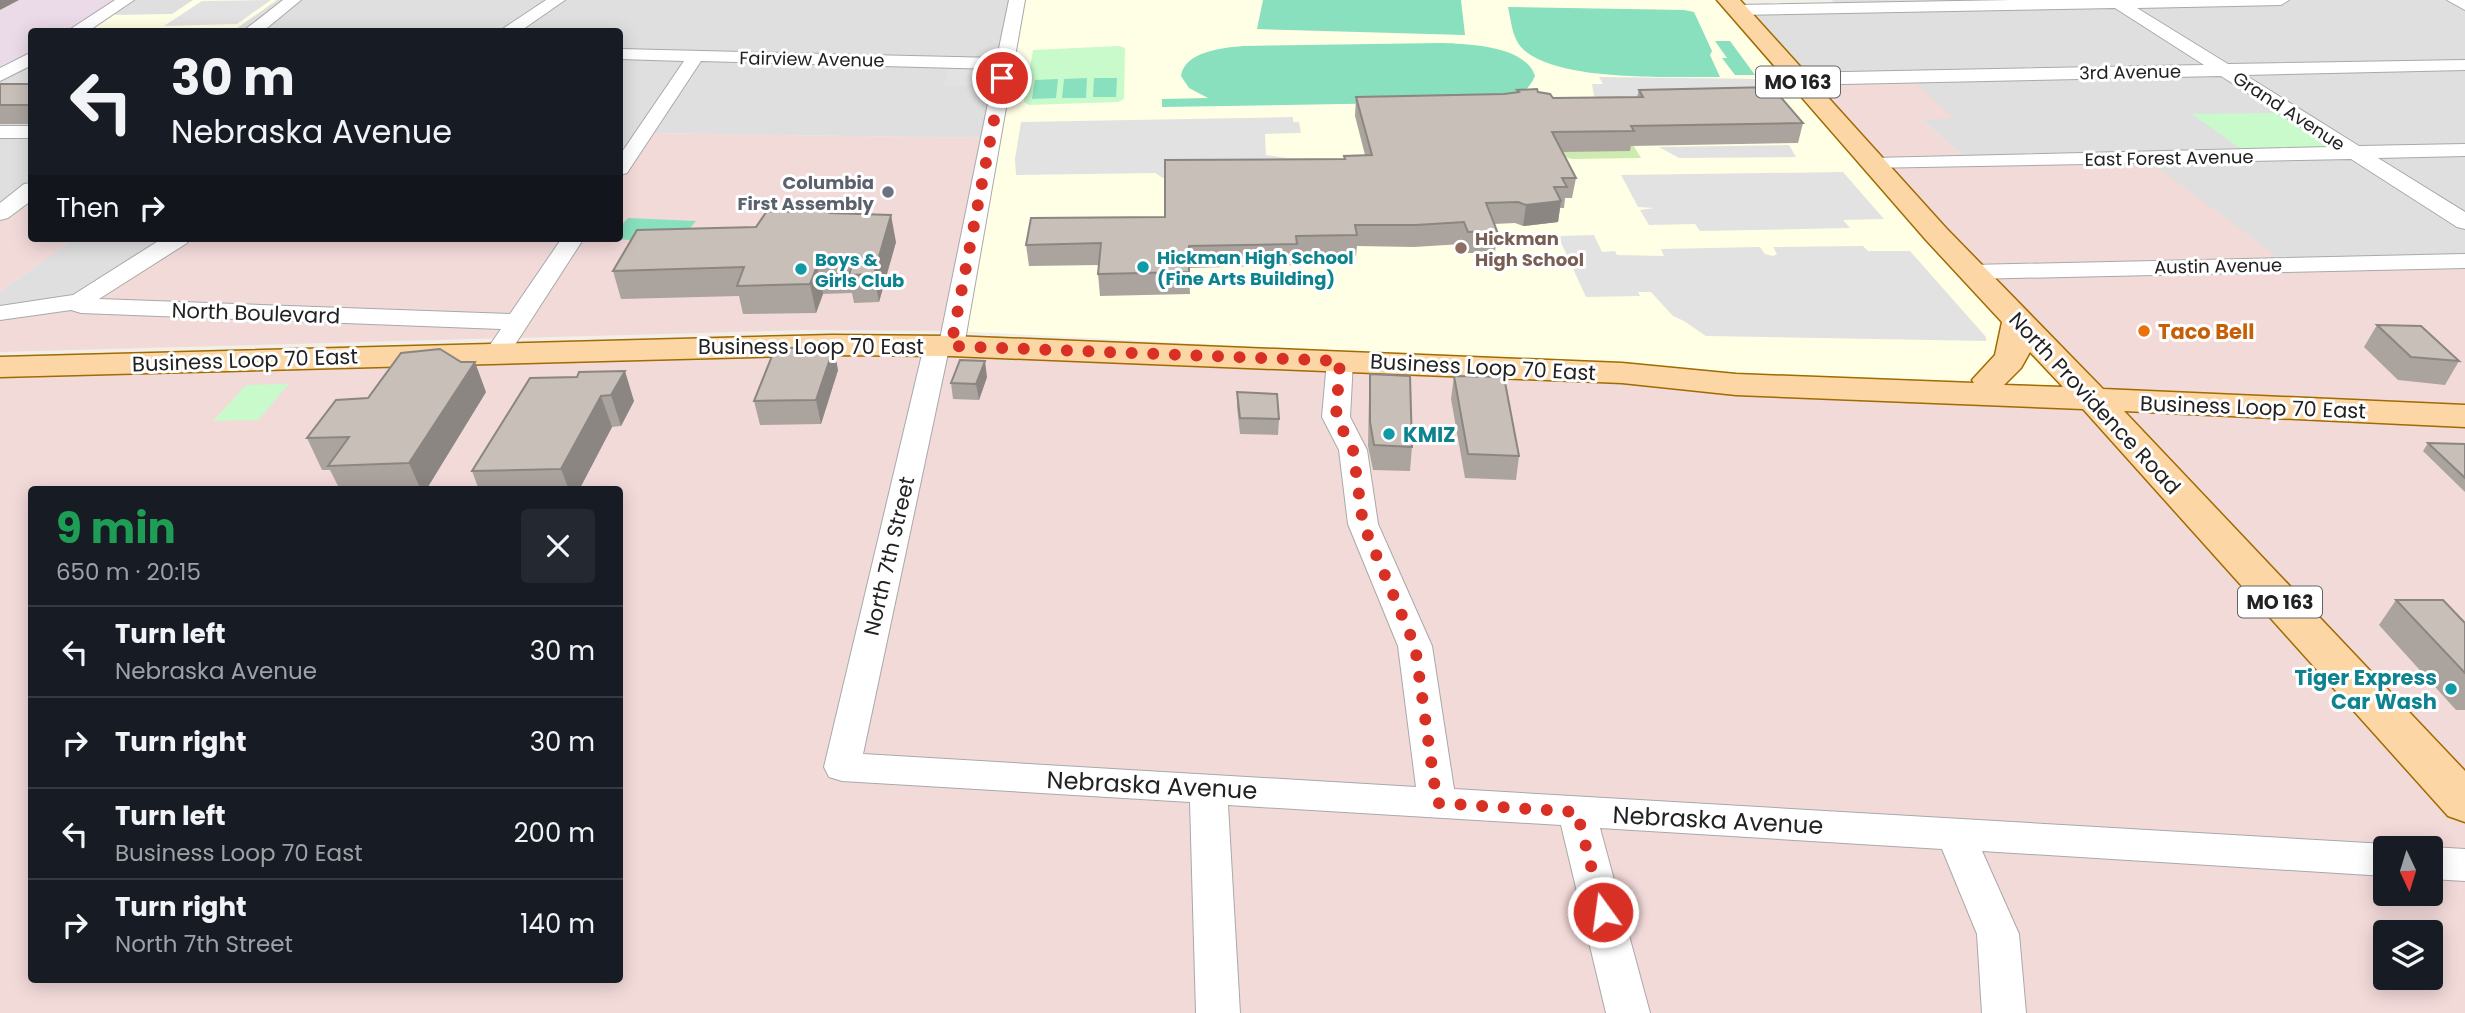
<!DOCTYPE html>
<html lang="en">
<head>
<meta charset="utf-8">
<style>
  :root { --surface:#171b24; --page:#242831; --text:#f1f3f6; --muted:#9ea1a6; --line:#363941 }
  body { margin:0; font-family:Poppins,sans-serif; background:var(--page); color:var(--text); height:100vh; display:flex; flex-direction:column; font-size:26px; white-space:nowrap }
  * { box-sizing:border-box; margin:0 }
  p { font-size:23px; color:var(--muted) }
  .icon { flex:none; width:38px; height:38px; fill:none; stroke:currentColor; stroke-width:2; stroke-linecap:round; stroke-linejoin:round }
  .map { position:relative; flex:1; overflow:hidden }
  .side { position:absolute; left:28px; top:486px; width:595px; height:497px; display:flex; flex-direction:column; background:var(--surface); border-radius:7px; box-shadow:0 4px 18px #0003 }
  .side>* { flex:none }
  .top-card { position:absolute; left:28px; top:28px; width:595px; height:214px; border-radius:7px; box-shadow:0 4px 18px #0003; background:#171b24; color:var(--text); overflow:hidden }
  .needle { width:46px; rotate:176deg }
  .controls { position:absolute; left:2373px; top:836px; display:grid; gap:14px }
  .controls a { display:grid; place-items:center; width:70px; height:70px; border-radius:7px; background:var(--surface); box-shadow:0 4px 18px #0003; font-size:35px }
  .pin { position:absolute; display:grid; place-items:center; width:60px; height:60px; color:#fff; margin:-30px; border:4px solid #fff; border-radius:50%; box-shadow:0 2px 7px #0007 }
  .me { position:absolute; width:77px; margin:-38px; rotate:346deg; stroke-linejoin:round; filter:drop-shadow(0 0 5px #0008) }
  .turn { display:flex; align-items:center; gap:24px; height:147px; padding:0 28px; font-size:32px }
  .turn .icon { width:91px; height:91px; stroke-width:2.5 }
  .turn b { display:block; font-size:49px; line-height:60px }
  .then { display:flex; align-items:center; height:66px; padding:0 28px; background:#0003; gap:14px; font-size:26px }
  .round { display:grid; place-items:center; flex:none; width:74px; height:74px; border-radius:7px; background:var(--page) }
  .overview { display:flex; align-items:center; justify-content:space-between; height:119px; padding:0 28px }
  h1 { font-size:42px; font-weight:700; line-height:52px; color:#1e9e55 }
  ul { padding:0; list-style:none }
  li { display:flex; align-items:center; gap:21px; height:91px; padding:0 28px; border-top:2px solid var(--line) }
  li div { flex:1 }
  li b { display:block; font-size:26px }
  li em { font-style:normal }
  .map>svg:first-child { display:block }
  .residential { fill:#e0dfdf }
  .commercial { fill:#f2dad9; fill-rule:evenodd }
  .industrial { fill:#ebdbe8 }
  .education { fill:#ffffe5 }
  .grass { fill:#cdebb0 }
  .park { fill:#c8facc }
  .pitch { fill:#88e0be }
  .parking { fill:#e2e2e2 }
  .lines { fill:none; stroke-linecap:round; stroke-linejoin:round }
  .minor-casing { stroke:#a9a9a9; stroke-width:2 }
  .major-casing { stroke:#a06b00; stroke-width:3 }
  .minor { fill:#fff; fill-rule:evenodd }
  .major { fill:#fcd6a4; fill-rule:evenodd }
  .wall { fill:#aba49e }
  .shaded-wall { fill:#8b8681 }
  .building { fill:#c7bfb8; stroke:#8b8681; stroke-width:2 }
  .route { stroke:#d93025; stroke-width:12; stroke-dasharray:0 21.6 }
  .worship-dot { fill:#6b7280; stroke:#fff; stroke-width:2.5 }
  .education-dot { fill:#8d6e63; stroke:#fff; stroke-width:2.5 }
  .culture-dot { fill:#0f9aa8; stroke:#fff; stroke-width:2.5 }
  .food-dot { fill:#e8710a; stroke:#fff; stroke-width:2.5 }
  .labels { text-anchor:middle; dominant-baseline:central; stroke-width:6; stroke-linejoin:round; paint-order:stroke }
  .far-street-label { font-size:18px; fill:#222; stroke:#fff }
  .far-worship-label { font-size:18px; font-weight:bold; fill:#5b616d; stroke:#fff; text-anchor:end }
  .far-education-label { font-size:18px; font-weight:bold; fill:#785e54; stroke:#fff; text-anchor:start }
  .far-culture-label { font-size:18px; font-weight:bold; fill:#0d838f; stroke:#fff; text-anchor:start }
  .shield { fill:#fff; stroke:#646464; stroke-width:2 }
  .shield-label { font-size:19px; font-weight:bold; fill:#222 }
  .street-label { font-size:21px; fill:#222; stroke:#fff }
  .food-label { font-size:21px; font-weight:bold; fill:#c56008; stroke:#fff; text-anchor:start }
  .culture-label { font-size:21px; font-weight:bold; fill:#0d838f; stroke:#fff; text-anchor:start }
  .near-street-label { font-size:24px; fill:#222; stroke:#fff }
</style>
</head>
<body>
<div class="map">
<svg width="2465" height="1013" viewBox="0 0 2465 1013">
  <rect width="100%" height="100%" fill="#f2efe9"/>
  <!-- residential -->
  <g class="residential">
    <path d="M126,0H1018L992,138L646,133L620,172V32H72Z"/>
    <path d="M1832,0H2465V259L2286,263L1970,162L1921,119L1953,117L1796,77L1740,13L1843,11Z"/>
    <path d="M31,56V198L0,211V75Z"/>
    <path d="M75,238H182L79,300L0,311V292Z"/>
  </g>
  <!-- commercial -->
  <g class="commercial">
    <path d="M1906,75L1954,118L1922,120L1970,162L2146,159L2286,263L2465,259V1013H0V368L806,345L2084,391L1796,77ZM32,490H620V980H32ZM2385,849H2431V894H2385ZM2385,933H2431V978H2385Z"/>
    <path d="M646,133L992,138L956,331L806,330L0,352V311L79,300L182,238H461L572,243L576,238H620V172Z"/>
    <path d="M31,198L32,238H75L0,292V211Z"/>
  </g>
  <!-- industrial -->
  <path class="industrial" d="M0,0H125L72,31L32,32L31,56L0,74Z"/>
  <!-- education -->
  <g class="education">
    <path d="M193,0H277L233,31L85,32L113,15L172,14Z"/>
    <path d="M1018,0H1729L2085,391L956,331Z"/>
  </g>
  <!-- grass -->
  <path class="grass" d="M1632,143L1641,158L1572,159L1562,156L1561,152Z"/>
  <!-- park -->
  <g class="park">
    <path d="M1119,46L1125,48L1124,99L1118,102L1029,105L1024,102L1033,50Z"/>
    <path d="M2281,113L2334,147L2244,151L2192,114Z"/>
    <path d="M289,384L258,420L213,421L246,385Z"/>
  </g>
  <!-- pitch -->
  <g class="pitch">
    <path d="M1263,0H1461L1465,35L1257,29Z"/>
    <path d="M1508,7L1684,10L1694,12L1712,51L1710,55L1720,77C1674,76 1554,83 1521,47C1512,37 1511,20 1508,7Z"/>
    <path d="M1715,41H1730L1755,75H1735L1722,58H1727Z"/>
    <path d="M1443,43C1469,44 1526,46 1535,76C1531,86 1523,91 1520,101L1162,107V99L1208,98L1189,88L1181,76C1185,51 1223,48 1243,46Z"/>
    <path d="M1087,78L1086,98H1062L1064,79Z"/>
    <path d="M1094,78H1117L1116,97H1093Z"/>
    <path d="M1058,79L1056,98L1032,99L1035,80Z"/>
    <path d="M628,218L696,221L678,242L608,239L620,238V227Z"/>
  </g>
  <!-- parking -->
  <g class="parking">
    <path d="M271,0L237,24L164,26L202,1Z"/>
    <path d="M949,69H982L978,85L944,86Z"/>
    <path d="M1599,77L1770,79L1785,96L1751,99H1603L1594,96L1592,84H1603Z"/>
    <path d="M1293,117V122H1299L1301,133L1265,134L1266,155L1307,161L1328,175L1163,178L1155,173L1016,175L1015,159L1021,122Z"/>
    <path d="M1789,145L1796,157L1679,158L1659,147Z"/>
    <path d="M1843,172L1884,219L1843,220L1850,228L1700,231L1695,224L1649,225L1640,210L1654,208L1638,207L1621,175Z"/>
    <path d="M1594,235L1602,252L1615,251L1617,255L1664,256L1661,249L1760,247L1765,254L1773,256L1777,254L1773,247L1863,246L1868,251H1910L1986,337V341L1706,336L1684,321L1673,316L1651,292H1638L1640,296L1586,297L1558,236Z"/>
  </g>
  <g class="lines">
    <!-- minor casing -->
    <g class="minor-casing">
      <g id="minor">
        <path d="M115,0H134L87,32H66Z"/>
        <path d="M283,0H301L262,32H242Z"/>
        <path d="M546,0H565L519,32H498Z"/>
        <path d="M1009,0H1025L964,346L960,351L948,353L863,754L1416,787L1398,646L1348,524L1339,450L1322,417L1327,361L1331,356L1340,353L1349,356L1353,361L1350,417L1367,450L1378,524L1432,646L1454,789L2385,844L2399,849H2385V876L1982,851L2019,934L2026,1013H1982L1977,934L1942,849L1600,828L1650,1013H1606L1561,825L1228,805L1240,1013H1196L1190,802L842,781L829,777L824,767L924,346L928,341L940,339L995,69L701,61L627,173L620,175V155L684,61L620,59V49L997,58Z"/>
        <path d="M2012,0H2289L2281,5L2137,8L2228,64L2465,60V70L2245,75L2359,146L2465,144V156L2378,158L2465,212V229L2457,227L2351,159L1866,168L1863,164L1866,160L1873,158L2333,147L2221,76L1795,85L1786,79L1795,73L2204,65L2115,8L1736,15L1728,10L1736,5Z"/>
        <path d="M2447,0H2465V10Z"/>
        <path d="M32,52V65L0,81V68Z"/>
        <rect x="0" y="126" width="32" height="12"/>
        <path d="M32,183V200L8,218L0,220V203L24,184Z"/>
        <path d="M163,238H190L187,243L99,299L510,314L562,238H584L507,357L498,360L489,357L485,352L501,329L81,313L71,310L0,320V306L73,295Z"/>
        <path d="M2465,254V268L1972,279L1964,277L1960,272L1964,267L1972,265Z"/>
        <path d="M2431,847L2465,849V881L2431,879V849H2426Z"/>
      </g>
    </g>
    <!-- major casing -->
    <g class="major-casing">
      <path id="major" d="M1717,0H1740L1946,228L2103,389L2465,405V427L2124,411L2465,771V822L2448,816L2083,409L1736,395L1622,383L951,356L832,355L0,377V357L832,335L951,336L1622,363L1736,374L1974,383L1972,380L1995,355L2002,322L1926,240ZM2030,352L2063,387L2004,385L2021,368Z"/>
    </g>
    <!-- minor -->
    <use href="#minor" class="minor"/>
    <!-- major -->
    <use href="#major" class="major"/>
  </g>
  <!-- wall -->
  <g class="wall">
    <rect x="0" y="84" width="32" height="40"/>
    <path d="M1517,90L1538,92L1553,98L1637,97L1639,90L1803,123L1798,143L1631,146L1630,151L1562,152L1576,178L1572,198H1565L1564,208H1560L1558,222L1523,226L1515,223L1494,224L1497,231L1495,253H1466L1462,244L1414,247L1357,246L1356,256L1297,258V265L1189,268L1190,294L1100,296L1098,274L1099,265L1029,266L1026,245L1165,217L1344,159V156L1365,155L1355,116L1356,97L1504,94L1517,93Z"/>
    <path d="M832,213L896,242L879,302L854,303L852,293L823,294L816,313L743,314L739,296L621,299L613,271L756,227Z"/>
    <path d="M2377,325L2459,361L2445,385L2398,380L2364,347Z"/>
    <path d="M838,370L821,424L760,425L754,401Z"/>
    <path d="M1370,374L1412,447L1410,471L1373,470L1368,446L1369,397Z"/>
    <path d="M1454,376L1519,456L1516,480L1465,478L1451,399Z"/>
    <path d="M577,377L634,401L621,426L612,427L579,490H479L472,471Z"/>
    <path d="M987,377L979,400L953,399L951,383Z"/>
    <path d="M486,392L426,490H340L330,470H322L307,438Z"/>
    <path d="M1237,392L1279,419L1278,435L1240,434L1237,407Z"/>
    <path d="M2428,443L2465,444V492L2423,451Z"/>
    <path d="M2396,600L2465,623V710H2456L2379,625Z"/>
  </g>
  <!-- shaded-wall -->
  <g class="shaded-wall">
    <path d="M0,0H19L0,10Z"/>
    <path d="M1561,201L1558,222L1523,226L1526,205Z"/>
    <path d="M891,215L896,242L879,302L874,274Z"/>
    <path d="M817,266L823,294L816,313L810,284Z"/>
    <path d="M834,347L838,370L821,424L816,400Z"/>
    <path d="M985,361L987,377L979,400L976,384Z"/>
    <path d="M475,362L486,392L426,490H421L409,463Z"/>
    <path d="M625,371L634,401L621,426L611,395Z"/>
    <path d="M601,396L612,427L579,490H569L561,469Z"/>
  </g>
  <!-- building -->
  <g class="building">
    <rect x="0" y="84" width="32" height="21"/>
    <path d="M1772,87L1803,123L1631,126L1634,131L1552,132L1576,178H1562L1567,187H1554L1561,201L1526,205L1518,202L1486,203L1497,231L1468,232L1464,222L1416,225H1355L1357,235L1296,236L1297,244L1189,246V272L1098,274L1101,243L1026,245L1031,218L1165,217V160L1345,159L1344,156L1372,155L1356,97L1504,94L1519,92L1517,90L1537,89L1538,92L1550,94L1553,98L1643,97L1639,90Z"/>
    <path d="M801,209L832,210L830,213L891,215L874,274L849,275L852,265L817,266L810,284L737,286L744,267L613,271L637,230L756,227L767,211L799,212Z"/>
    <path d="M2377,325L2421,326L2459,361L2411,357Z"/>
    <path d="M834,347L816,400L754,401L774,351L780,348Z"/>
    <path d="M440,349L461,362H475L409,463L328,466L349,437L307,438L336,400L368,398L401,353Z"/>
    <path d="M960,360L985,361L976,384L951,383Z"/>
    <path d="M625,371L611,395L601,396L561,469L472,471L530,378L577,377L579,372Z"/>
    <path d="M1370,374L1410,376L1412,447L1374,445L1370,422Z"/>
    <path d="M1454,376L1504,377L1519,456L1468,454Z"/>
    <path d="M1237,392L1277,394L1279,419L1240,418Z"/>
    <path d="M2428,443L2465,444V478Z"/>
    <path d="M2396,600H2443L2465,623V673Z"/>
  </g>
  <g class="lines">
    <!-- route -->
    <path class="route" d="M1002,78L951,346L1340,361L1336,417L1353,450L1363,524L1415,646L1437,803L1577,812L1603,912"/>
  </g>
  <!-- markers -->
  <circle class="worship-dot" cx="888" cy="192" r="7"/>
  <circle class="education-dot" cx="1461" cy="248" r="7"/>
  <g class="culture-dot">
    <circle cx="1143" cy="267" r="7"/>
    <circle cx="801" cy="269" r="7"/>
    <circle cx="1389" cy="434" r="7"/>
    <circle cx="2451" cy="689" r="7"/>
  </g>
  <circle class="food-dot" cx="2144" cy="331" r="7"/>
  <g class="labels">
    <!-- far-street labels -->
    <g class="far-street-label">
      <text transform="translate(812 59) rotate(1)">Fairview Avenue</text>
      <text transform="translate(2130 72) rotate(-1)">3rd Avenue</text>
      <text transform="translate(2289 111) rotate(33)">Grand Avenue</text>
      <text transform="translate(2169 158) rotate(-1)">East Forest Avenue</text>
      <text transform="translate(2218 266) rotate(-1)">Austin Avenue</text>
    </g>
    <!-- far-worship labels -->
    <g class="far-worship-label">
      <text x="874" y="182">Columbia<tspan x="874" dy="21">First Assembly</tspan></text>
    </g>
    <!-- far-education labels -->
    <g class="far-education-label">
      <text x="1475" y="238">Hickman<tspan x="1475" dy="21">High School</tspan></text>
    </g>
    <!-- far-culture labels -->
    <g class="far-culture-label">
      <text x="1157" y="257">Hickman High School<tspan x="1157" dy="21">(Fine Arts Building)</tspan></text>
      <text x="815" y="259">Boys &amp;<tspan x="815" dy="21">Girls Club</tspan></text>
    </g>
    <!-- shield labels -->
    <g class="shield">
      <rect x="1756" y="66.5" width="84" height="31" rx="5"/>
      <rect x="2238" y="586.5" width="84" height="31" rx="5"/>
    </g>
    <g class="shield-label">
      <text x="1798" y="82">MO 163</text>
      <text x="2280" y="602">MO 163</text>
    </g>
    <!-- street labels -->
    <g class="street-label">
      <text transform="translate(256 313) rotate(2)">North Boulevard</text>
      <text x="811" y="346">Business Loop 70 East</text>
      <text transform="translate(245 360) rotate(-2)">Business Loop 70 East</text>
      <text transform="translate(1483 367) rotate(3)">Business Loop 70 East</text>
      <text transform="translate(2095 403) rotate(47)">North Providence Road</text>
      <text transform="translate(2253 407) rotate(2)">Business Loop 70 East</text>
      <text transform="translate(889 556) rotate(-77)">North 7th Street</text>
    </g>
    <!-- food labels -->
    <g class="food-label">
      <text x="2158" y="331">Taco Bell</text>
    </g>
    <!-- culture labels -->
    <g class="culture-label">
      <text x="1403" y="434">KMIZ</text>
      <text x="2437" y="677" text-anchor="end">Tiger Express<tspan x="2437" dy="24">Car Wash</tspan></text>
    </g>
    <!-- near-street labels -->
    <g class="near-street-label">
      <text transform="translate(1152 785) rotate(3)">Nebraska Avenue</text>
      <text transform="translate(1718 820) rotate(3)">Nebraska Avenue</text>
    </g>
  </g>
</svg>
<div class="controls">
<a><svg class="needle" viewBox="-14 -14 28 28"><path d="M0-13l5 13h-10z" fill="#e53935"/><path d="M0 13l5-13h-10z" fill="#9ea1a6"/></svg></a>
<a><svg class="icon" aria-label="layers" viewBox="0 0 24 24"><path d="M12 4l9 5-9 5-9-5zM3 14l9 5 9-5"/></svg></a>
</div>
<div class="pin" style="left:1002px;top:78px;background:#d93025"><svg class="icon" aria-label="arrive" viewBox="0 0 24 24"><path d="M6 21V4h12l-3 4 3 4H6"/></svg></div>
<svg class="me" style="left:1603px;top:912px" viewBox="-20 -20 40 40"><circle r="17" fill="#d93025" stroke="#fff" stroke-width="3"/><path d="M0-11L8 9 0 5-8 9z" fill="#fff"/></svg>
<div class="top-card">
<div class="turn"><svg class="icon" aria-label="left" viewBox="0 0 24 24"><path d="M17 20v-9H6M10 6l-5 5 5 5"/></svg><div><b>30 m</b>Nebraska Avenue</div></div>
<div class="then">Then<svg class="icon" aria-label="right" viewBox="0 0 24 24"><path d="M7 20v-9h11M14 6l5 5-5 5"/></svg></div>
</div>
<section class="side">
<div class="overview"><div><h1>9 min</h1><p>650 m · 20:15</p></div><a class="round"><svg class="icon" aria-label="close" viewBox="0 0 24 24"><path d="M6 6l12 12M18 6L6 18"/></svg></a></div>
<ul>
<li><svg class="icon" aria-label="left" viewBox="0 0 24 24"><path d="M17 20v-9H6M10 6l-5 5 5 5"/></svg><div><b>Turn left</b><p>Nebraska Avenue</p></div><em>30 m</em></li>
<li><svg class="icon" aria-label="right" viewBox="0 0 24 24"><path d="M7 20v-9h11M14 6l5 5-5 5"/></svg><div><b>Turn right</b></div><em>30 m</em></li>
<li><svg class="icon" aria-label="left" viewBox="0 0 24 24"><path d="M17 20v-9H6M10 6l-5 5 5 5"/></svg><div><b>Turn left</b><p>Business Loop 70 East</p></div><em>200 m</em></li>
<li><svg class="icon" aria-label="right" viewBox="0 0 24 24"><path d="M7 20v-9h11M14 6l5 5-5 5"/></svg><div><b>Turn right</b><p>North 7th Street</p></div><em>140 m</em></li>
</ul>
</section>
</div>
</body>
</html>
